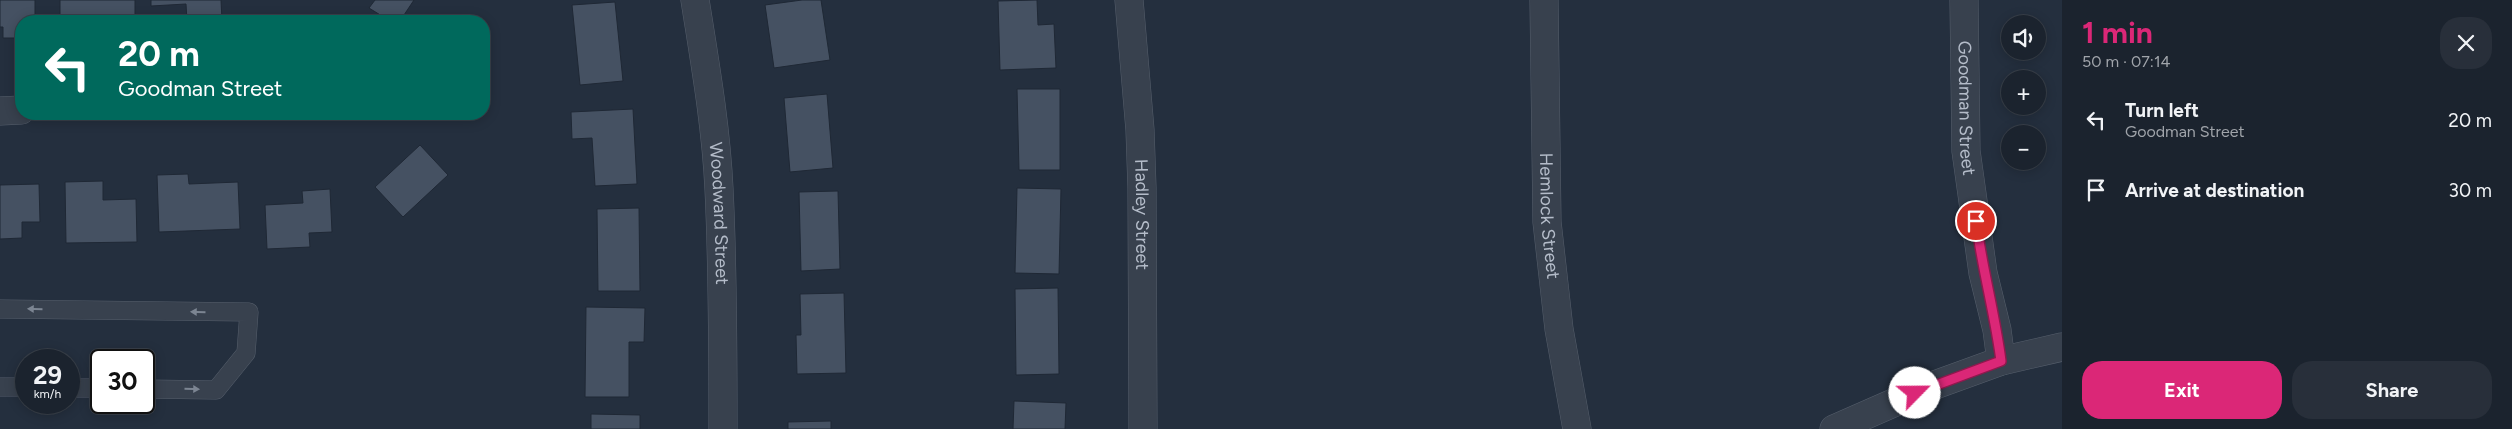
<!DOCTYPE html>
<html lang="en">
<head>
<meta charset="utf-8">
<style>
  :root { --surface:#1b232e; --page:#282f3a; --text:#f1f3f6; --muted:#a0a4aa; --line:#39404a; --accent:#db2777 }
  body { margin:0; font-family:Figtree,sans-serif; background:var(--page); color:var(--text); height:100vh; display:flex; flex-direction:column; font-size:19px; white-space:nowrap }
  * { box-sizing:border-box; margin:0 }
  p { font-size:16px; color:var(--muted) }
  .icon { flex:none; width:28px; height:28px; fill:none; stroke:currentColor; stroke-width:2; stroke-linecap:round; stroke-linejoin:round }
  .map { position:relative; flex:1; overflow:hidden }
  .panel { display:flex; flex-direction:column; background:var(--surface); width:450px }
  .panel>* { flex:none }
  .top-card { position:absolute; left:15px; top:15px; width:475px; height:105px; border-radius:20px; box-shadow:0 2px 12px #0003,0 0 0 1px var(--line); background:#00695c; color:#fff; overflow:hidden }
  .tools { position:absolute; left:2001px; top:15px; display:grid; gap:10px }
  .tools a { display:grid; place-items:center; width:45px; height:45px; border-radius:50%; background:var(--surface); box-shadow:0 2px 12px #0003,0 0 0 1px var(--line); font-size:25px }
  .speed { position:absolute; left:15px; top:349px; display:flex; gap:10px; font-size:25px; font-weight:700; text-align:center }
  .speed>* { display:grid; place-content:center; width:65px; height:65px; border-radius:50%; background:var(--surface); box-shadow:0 2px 12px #0003,0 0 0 1px var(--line); line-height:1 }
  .speed small { font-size:12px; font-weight:400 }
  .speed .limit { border:2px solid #111; border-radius:8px; background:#fff; color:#111 }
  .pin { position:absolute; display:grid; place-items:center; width:42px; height:42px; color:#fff; margin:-21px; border:2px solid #fff; border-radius:50%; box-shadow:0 1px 5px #0007 }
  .me { position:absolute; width:55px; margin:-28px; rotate:67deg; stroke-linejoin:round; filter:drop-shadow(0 0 4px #0008) }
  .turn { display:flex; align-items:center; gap:18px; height:105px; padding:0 20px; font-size:22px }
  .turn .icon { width:65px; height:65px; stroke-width:2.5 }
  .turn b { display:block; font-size:35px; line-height:42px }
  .round { display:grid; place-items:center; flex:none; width:52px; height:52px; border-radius:20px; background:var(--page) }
  .summary { display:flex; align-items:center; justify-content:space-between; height:85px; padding:0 20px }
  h1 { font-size:30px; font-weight:700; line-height:38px; color:var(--accent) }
  .action { display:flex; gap:10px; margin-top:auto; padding:10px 20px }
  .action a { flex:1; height:58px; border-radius:20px; background:var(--accent); color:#fff; font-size:20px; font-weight:700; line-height:58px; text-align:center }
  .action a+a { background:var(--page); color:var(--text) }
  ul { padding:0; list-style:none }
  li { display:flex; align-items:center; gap:15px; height:70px; padding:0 20px }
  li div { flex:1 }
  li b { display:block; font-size:19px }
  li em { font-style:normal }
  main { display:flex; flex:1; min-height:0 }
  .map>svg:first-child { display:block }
  .building { fill:#455162; stroke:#1f2835 }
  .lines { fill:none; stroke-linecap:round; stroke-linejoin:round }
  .service-casing { stroke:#565f6c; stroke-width:19 }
  .minor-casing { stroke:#565f6c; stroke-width:29 }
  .service { stroke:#38414e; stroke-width:18 }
  .minor { stroke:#38414e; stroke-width:28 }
  .oneway { fill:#7c8592 }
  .route-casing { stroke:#8e194d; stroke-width:12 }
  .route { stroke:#db2777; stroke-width:9 }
  .labels { text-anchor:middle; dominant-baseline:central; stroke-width:5; stroke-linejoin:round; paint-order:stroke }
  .street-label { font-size:18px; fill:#b4bcc9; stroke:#1d2633 }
</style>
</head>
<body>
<main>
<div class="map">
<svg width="2062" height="429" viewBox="0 0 2062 429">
  <rect width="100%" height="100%" fill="#242f3e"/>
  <!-- building -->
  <g class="building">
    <path d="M0,0H35V21H21V38H3V27H0Z"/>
    <rect x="60" y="0" width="75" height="21"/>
    <path d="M151,0H221L222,21H187L186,4L151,6Z"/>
    <path d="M375,0H414L400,21H390L369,8Z"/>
    <path d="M802,0H821L830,60L774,68L765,5Z"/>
    <path d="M1037,0L1038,25L1054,24L1056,68L1000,70L998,1Z"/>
    <path d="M615,2L623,81L580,85L572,5Z"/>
    <path d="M1017,89H1060V170H1019Z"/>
    <path d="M827,94L833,168L790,172L784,98Z"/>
    <path d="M633,109L637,184L595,186L592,138L572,139L571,112Z"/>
    <path d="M420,145L448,175L403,217L375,187Z"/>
    <path d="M188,174L189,184L238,182L240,229L159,232L157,175Z"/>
    <path d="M103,181V200L136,199L137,242L66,243L65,182Z"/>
    <path d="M39,184L40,222H22V238L0,239V185Z"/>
    <path d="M1017,188L1061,189L1059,274L1015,273Z"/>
    <path d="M330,189L332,232L309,233L310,247L267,249L265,205L303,203L302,191Z"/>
    <path d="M838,191L840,269L801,271L799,192Z"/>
    <path d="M639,208L640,291H598L597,209Z"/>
    <path d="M1058,288L1059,374L1016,375L1015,289Z"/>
    <path d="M844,293L846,373L797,374L796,335H801L800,294Z"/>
    <path d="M586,307L645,308L644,342H629V397H585Z"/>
    <path d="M1014,401L1066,403L1065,429H1013Z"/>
    <path d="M591,414L640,415V429H591Z"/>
    <path d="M831,421V429H788V422Z"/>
  </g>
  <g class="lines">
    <!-- service casing -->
    <g class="service-casing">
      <g id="service">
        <path d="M0,309L249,312L246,353L216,390L144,389"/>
        <path d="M0,387H26"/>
        <path d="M69,388H101"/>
      </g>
    </g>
    <!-- minor casing -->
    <g class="minor-casing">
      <g id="minor">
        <path id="s1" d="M695,0C705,63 716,126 719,189C723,269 723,349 723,429"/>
        <path id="s2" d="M1129,0L1140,130L1142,188L1143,429"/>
        <path id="s3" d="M1544,0L1547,222L1559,329L1577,429"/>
        <path id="s4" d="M1964,0L1966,151L1983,273L1997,330L2001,361"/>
        <path d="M0,111L21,110"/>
        <path d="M1834,429L1932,386L2001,361L2062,347"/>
      </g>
    </g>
    <!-- service -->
    <use href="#service" class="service"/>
    <!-- minor -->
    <use href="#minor" class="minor"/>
  </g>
  <!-- one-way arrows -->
  <defs><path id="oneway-solid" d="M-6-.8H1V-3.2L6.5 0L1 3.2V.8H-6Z" transform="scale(1.25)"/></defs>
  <g class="oneway">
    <use href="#oneway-solid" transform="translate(35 309) rotate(-179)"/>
    <use href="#oneway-solid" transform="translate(198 312) rotate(-179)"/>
    <use href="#oneway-solid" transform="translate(192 389) rotate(1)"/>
  </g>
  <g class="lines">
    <!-- route casing -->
    <g class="route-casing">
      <path id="route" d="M1915,393L2001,361C1995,314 1982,268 1976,221"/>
    </g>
    <!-- route -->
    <use href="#route" class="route"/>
  </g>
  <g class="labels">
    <!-- street labels -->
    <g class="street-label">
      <text stroke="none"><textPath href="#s4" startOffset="108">Goodman Street</textPath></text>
      <text stroke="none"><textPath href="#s1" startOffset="215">Woodward Street</textPath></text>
      <text stroke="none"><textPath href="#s2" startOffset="215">Hadley Street</textPath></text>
      <text stroke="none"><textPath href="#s3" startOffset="216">Hemlock Street</textPath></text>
    </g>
  </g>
</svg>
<div class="tools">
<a><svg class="icon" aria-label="sound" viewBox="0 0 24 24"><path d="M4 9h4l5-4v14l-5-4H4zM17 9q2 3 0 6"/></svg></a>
<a>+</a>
<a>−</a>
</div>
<div class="speed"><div>29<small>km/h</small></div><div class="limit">30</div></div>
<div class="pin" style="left:1976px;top:221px;background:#d93025"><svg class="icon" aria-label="arrive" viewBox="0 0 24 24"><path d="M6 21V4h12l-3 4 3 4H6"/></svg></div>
<svg class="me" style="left:1915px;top:393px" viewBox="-20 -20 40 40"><circle r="19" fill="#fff"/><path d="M0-13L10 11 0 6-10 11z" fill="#db2777"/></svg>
<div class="top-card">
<div class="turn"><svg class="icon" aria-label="left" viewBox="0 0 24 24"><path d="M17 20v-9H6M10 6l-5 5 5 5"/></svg><div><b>20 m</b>Goodman Street</div></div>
</div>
</div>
<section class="panel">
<div class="summary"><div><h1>1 min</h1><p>50 m · 07:14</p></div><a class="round"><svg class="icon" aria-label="close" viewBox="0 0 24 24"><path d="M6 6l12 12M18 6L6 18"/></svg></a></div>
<ul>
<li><svg class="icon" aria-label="left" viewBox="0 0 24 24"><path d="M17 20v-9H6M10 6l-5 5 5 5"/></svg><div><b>Turn left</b><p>Goodman Street</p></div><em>20 m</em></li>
<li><svg class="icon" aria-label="arrive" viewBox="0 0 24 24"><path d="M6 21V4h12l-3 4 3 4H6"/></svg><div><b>Arrive at destination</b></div><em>30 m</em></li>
</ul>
<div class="action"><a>Exit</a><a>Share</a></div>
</section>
</main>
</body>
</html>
